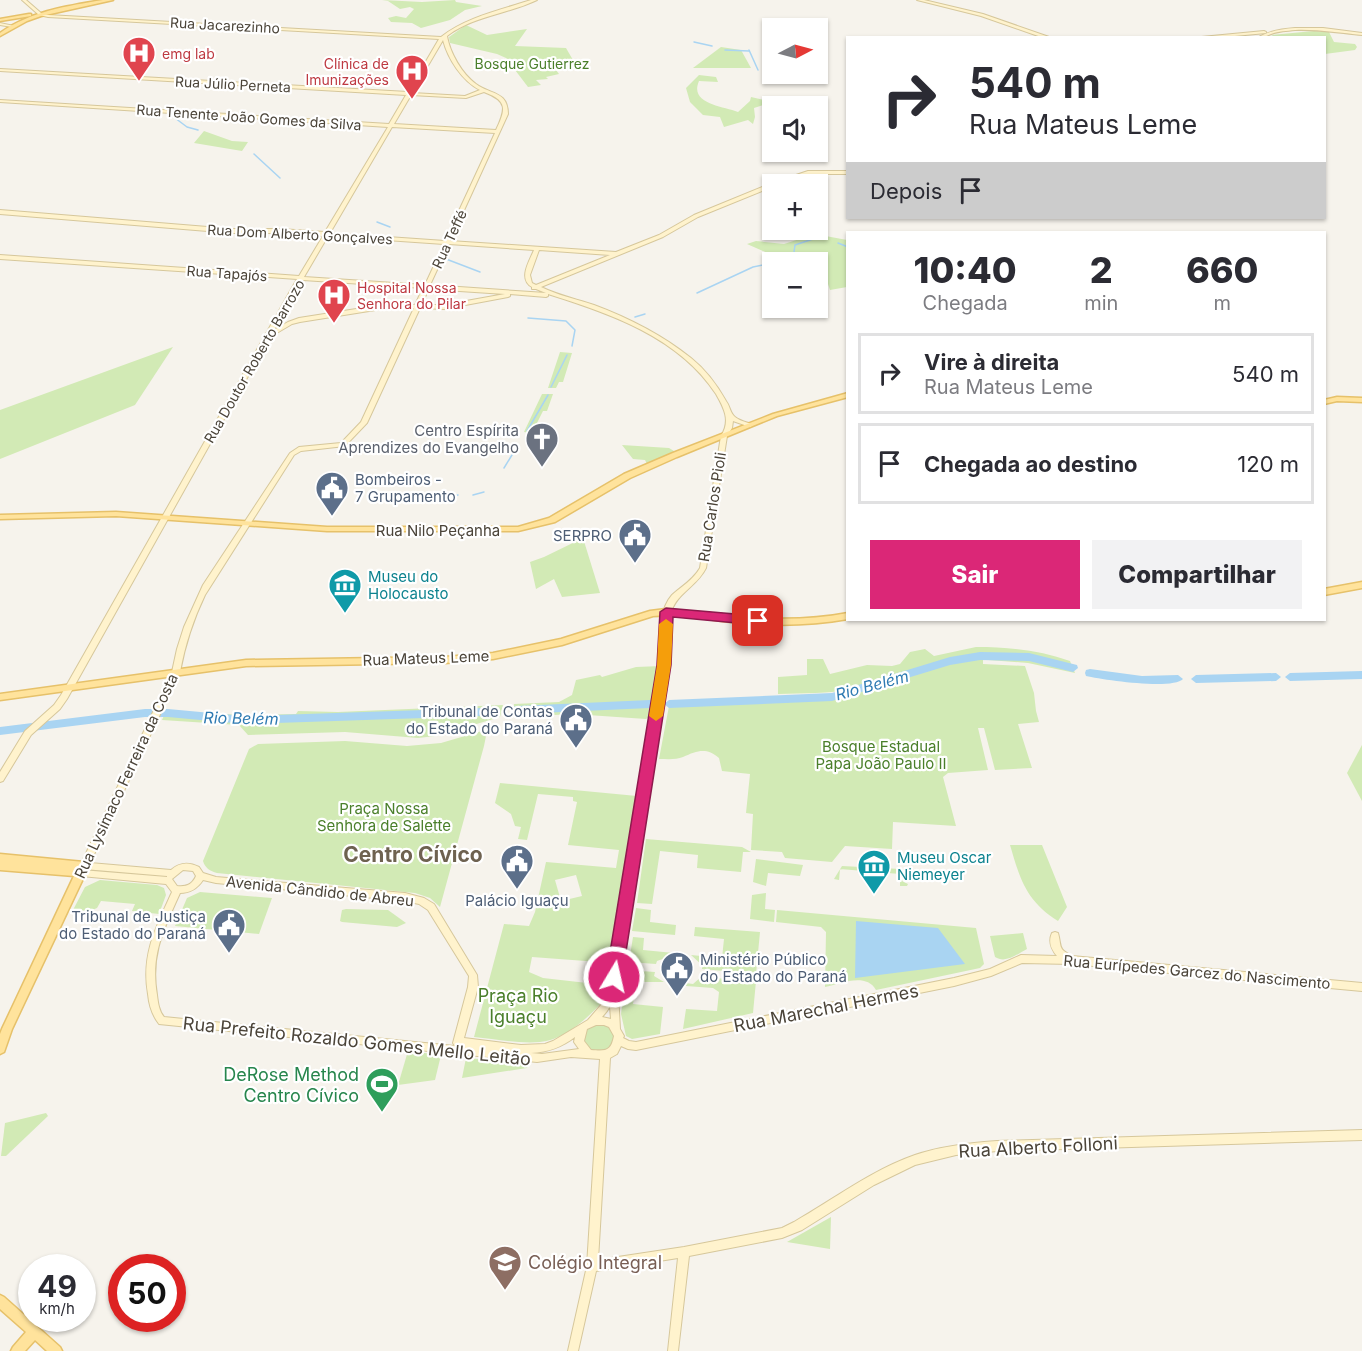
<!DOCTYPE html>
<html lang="pt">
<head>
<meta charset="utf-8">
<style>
  :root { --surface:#fff; --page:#f2f2f3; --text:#2b2b33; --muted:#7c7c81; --line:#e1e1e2; --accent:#db2777 }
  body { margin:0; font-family:Inter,sans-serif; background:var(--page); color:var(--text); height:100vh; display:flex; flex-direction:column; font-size:22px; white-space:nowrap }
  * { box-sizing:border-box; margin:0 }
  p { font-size:20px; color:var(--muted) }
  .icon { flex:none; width:33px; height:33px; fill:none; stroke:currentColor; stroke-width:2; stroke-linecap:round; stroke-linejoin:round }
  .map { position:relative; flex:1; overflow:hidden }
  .drawer { position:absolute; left:846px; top:231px; width:480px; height:390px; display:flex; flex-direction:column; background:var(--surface); border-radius:0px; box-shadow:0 2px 4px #0004 }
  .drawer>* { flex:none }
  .guide { position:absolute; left:846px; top:36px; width:480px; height:183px; border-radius:0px; box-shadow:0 2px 4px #0004; background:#fff; color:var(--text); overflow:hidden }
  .needle { width:39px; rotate:84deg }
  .controls { position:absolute; left:762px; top:18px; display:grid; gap:12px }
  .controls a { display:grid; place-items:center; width:66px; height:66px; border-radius:0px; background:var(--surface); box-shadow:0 2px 4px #0004; font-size:30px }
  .speed { position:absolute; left:18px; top:1254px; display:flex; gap:12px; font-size:30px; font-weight:700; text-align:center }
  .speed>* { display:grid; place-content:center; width:78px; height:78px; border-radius:50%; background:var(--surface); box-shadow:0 2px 4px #0004; line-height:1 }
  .speed small { font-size:15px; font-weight:400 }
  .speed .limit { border:9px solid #d22; background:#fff; color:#111 }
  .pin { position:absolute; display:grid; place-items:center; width:51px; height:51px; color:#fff; margin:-26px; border-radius:12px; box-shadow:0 3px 9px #0006 }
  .me { position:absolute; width:66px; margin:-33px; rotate:9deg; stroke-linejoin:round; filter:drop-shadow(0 0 4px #0008) }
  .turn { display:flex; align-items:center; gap:21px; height:126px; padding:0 24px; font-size:27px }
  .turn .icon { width:78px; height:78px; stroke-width:2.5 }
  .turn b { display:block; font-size:42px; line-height:51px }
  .then { display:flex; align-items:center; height:57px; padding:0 24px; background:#0003; gap:12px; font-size:22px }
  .eta { display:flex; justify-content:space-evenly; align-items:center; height:102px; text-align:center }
  .eta b { font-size:36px; font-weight:800; line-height:42px }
  .action { display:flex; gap:12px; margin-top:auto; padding:12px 24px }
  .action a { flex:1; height:69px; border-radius:0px; background:var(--accent); color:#fff; font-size:24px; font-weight:800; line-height:69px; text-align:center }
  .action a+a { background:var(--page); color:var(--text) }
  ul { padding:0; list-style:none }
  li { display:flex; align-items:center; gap:18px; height:81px; margin:0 12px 9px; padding:0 12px; border:3px solid var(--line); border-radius:0px }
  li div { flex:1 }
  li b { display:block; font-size:22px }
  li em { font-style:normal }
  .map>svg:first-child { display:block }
  .green { fill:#d2eab5; fill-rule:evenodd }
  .water { fill:#a9d4f2 }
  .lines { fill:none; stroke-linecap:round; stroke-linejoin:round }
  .stream { stroke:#a9d4f2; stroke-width:1.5 }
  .river { fill:#a9d4f2; fill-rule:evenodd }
  .secondary-casing { stroke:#d6c79b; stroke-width:2 }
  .primary-casing { stroke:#e6c16a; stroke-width:3 }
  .secondary { fill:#fff3cd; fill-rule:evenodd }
  .primary { fill:#ffe39c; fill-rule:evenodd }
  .route { fill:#db2777; stroke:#8e194d; stroke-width:1.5 }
  .slow { fill:#f59e0b }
  .labels { text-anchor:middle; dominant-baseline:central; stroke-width:4.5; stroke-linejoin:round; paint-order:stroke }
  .far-street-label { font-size:14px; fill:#4b4439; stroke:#fff }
  .far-health-label { font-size:14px; fill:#be3a42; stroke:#fff; text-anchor:start }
  .far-park-label { font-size:14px; fill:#4a7f2a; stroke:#fff }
  .worship-label { font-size:15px; fill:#5b616d; stroke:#fff; text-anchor:end }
  .service-label { font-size:15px; fill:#4e5e75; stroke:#fff; text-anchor:end }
  .street-label { font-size:15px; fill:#4b4439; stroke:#fff }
  .culture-label { font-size:15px; fill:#0d838f; stroke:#fff; text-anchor:start }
  .park-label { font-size:15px; fill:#4a7f2a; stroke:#fff }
  .water-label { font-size:16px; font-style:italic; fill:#2e7ab2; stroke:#fff }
  .near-park-label { font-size:18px; fill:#4a7f2a; stroke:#fff }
  .near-street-label { font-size:18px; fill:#4b4439; stroke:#fff }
  .near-leisure-label { font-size:18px; fill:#27864d; stroke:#fff; text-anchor:end }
  .near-education-label { font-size:18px; fill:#785e54; stroke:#fff; text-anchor:start }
  .district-label { font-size:21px; font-weight:bold; fill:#6e6250; stroke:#fff }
</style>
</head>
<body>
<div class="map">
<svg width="1362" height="1351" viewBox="0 0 1362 1351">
  <rect width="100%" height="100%" fill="#f6f3ec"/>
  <!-- green -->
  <g class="green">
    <path d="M382,0L422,2L455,0L456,2L482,6L465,10L450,20L421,28L412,23L391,22L388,18L396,16L406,18L414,9L410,7L400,9L388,1Z"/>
    <path d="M466,25L487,35L527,29L515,46L566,48L577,67L556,70L559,74L546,77L548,79L536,80L541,85L528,87L506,58L497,54L450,43L449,37Z"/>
    <path d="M1314,31L1329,32L1334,42L1355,44L1357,47L1355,50L1325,54L1324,38H1278L1271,35Z"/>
    <path d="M721,47L741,50L751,68H693Z"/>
    <path d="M699,75L716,77L718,82L699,81C689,104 722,106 738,112L750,101L751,97L772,102L754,108L755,117L753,124L748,120L724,127L720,117L703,115L690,102L686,88Z"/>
    <path d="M204,131L232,141L248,142L242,151L194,143Z"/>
    <path d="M815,234L847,240V287L830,290L828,284L818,286V262H788L747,244L756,241L784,244Z"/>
    <path d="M173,347L135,405L0,459V410Z"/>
    <path d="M560,352L572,353L563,382H559L556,388H548Z"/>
    <path d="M542,394H553L547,411H543L532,433L524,432Z"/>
    <path d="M622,445L669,448L674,451L673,453L647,464L645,460L633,459Z"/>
    <path d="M583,538L600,593L562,597L554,579L536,589L530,562L544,557Z"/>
    <path d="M976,647C1008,647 1039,650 1070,661L1075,673L1028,663L988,660L984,654C938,659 897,679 853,689C828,694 803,693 778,694V677L807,675V659H823L830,674L867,665L892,666L900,664L910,652L925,649L934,656Z"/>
    <path d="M983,658V664L1025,666L1034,693L1036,711L1039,722L1018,724L1032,768L995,770L984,728H978L988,770L948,773L943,777L956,826L893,822L892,849L845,846L832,862L785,858L782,852L751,850L753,814L746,813L750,774L722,771L719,758C706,747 697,751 683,757C676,760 667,759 659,759L669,706L830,699L954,663Z"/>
    <path d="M661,666L652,715L646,719L573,714L516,717L513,714L514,704L559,702L572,695L576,680L600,675L602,677L636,667Z"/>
    <path d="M503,705L500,717L436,736L418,738L345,732L248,735L239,725L162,720L166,711L243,715L296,714L298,711L338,712Z"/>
    <path d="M482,731H487L484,746L440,907L430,898L415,893L217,873C210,871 205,868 203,861L249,749L258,744L345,741L407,746L441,743Z"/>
    <path d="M1362,745V801L1347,773Z"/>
    <path d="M500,783L637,796L603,1001C588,1018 564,1040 540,1042C519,1044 495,1039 474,1037L504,924L529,926L535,912L546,862L616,868L619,850L568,845L577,802L573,801V797L538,794L527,840L518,839L521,827L515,826L511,814L495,803ZM576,875L582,896L561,901L555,880ZM532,957L599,962L596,984L543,978L529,972Z"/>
    <path d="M646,839L742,847L751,852H743L741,872L697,868L698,855L660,851L652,904L637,903Z"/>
    <path d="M1010,845H1042L1067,907L1058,921C1026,901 1020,879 1010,845Z"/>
    <path d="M756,859L803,865L800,876L768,873L766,886L753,882Z"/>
    <path d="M842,866L920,870V880L913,881L910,875H904L902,881L908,884L907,886H900V874L840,869L839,880L834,879Z"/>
    <path d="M100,880L157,885L164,888L166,895L159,914L132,911L135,904L101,901L97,908L90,911L73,910L85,887Z"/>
    <path d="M200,892L272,898L259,934L175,926L187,898Z"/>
    <path d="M766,893L765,909L775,910L774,922L750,919L752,895Z"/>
    <path d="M636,908L651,910L650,922L676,925L675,935L632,931Z"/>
    <path d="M346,909L388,910L406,923L397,927L342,922L340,921L342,910Z"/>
    <path d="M777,910L976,928L984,964L980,968L876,990C866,972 840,984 825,987L826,932L821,927L776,922Z"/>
    <path d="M695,927L760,932L756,974L702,969V965L691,955L722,958L724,939L694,936Z"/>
    <path d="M1023,933L1027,949C1017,954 1006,964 995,957L990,936Z"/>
    <path d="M633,937L644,938L643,950L674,953V955L657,961L656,964L629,962Z"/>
    <path d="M627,970L655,972L654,976L664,982H637L633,1004L663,1007L660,1034L632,1039L626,1036L621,1014Z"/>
    <path d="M701,977L756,981L753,1013L683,1029L686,1009L717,1011L719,992L713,988L686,986V983L693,984Z"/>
    <circle cx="599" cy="1038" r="15"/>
    <path d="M408,1051L441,1055L435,1080L398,1085Z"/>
    <path d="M466,1058L528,1063L529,1065L527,1068L462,1078Z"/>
    <path d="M46,1113L48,1116L6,1156H1L5,1123Z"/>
    <path d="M831,1217L830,1249L787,1242Z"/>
  </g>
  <!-- water -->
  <path class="water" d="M856,921L938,928L965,964L855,978Z"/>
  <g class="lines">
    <!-- stream -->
    <g class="stream">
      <path d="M694,42L712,46"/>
      <path d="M725,50L749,51"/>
      <path d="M749,50L758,70"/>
      <path d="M175,118L187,127L198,130"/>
      <path d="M254,154L280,178"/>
      <path d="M377,222L390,227"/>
      <path d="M838,243L848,247"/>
      <path d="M446,259L480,272"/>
      <path d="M775,262H789L793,259L795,245L822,236"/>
      <path d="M697,293L753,267L772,263"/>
      <path d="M635,317L645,314"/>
      <path d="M528,318L566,321L575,330L572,346"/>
      <path d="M551,387L567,355"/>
      <path d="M527,431L548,395"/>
      <path d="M504,468L515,450"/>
      <path d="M473,495L484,492"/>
      <path d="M450,496L458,495"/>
      <path d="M369,499L432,498"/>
    </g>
    <!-- river -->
    <g class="river">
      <path d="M980,652L1029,653L1077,665L1078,668L1073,672L1029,661L980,660L950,665L832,701L669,708L664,704L669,700L832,693L950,657Z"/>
      <path d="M1090,669L1142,676L1178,675L1183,679C1173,690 1103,680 1086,676L1085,673L1086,670Z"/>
      <path d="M1362,671V679L1290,681L1285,677L1290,673Z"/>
      <path d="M1276,673L1281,677L1276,681L1196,683L1191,679L1196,675Z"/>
      <path d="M650,700L655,704L650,708L517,714L513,713L512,710L513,707L517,706Z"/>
      <path d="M483,708L487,709L488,712L487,715L483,716L244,724L168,717H145L0,735V727L145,709H168L244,716Z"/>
    </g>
    <!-- secondary casing -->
    <g class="secondary-casing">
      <g id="secondary">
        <path d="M22,0H26L41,13L48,15L441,37C466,17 501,10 531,0H537C508,14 473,16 447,36C450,53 462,74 476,84C491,95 508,91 508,114L450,241L616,252L659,235L694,215L772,183L808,171H848V174H808L778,184H772V187L698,217L663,237L541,287C557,295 576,299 594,305C629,318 662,335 691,358C706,370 717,385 726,401C730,406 730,413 735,417C740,421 746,422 752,424L753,425L750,427L733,421L732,428L727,436L706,568C696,588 675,593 670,616L668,665L616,990L618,993L620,1029L624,1036L623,1038L629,1041L636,1042L954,978L990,969L1021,955L1057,956C1051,949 1048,942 1052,933L1055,932L1058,933C1062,947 1057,948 1072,956L1362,983V991L1072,964L1022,963L991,976L954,986L636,1050L628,1049L621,1046L617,1054L610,1058L598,1260L684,1247L782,1228L794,1222C834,1199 872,1170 915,1155C941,1146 970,1143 997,1141L1362,1130V1140L997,1151L956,1155L915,1165L874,1185L802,1230L782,1238L689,1256L678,1351H668L678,1258L596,1271L578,1351H568L587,1266L600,1059L571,1057L537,1062L159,1024C152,1015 149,1005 148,994C141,955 156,927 172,892L166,884L81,876L78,875L77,873L78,871L81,870L167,877V876L84,869L81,868L80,866L172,672L177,649L184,627L203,585L290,453L299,447L341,443L361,422L414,308H388L300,322L292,324L270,337L67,699L60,709L31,735L3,781L0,782V772L25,731L54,705L61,695L297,279L0,259V255L299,276L323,236L280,233H232L0,214V210L232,229H280L325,232L388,127L0,102V100L389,124L406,95L0,71V69L408,92L439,39L48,17L39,15ZM443,40C448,59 462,81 480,90L465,96L412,93ZM484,92C508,101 506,109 496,130L394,124L411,95L466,98ZM392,127L495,133L445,241L330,233ZM328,236L444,244L425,285L304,277ZM449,244L534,250C529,262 518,279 532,287V289H536L546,293L430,285ZM539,250L610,255L536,285L532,283L530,275ZM303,280L423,288L415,305L388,304L299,318L288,322L274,330ZM429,289L505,294L444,305H421ZM510,294L546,297L548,296V294C609,313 679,337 716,394C724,408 731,421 721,436L700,568C693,580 682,586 672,595C656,613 662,643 660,665L607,989L601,1005L588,1020L553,1041L545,1044L521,1045L464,1038L478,987L477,975L434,904L424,898L405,893L216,877L203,873L199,867C189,862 180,862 171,870L90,863L180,672C185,645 193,620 205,595L294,455L301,451L345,446L367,423L420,308L444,309L508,297L510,296ZM183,870L193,871L196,876C192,885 186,887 177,886L172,879ZM203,880L216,883L405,901L419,904L428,910L469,976L468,987L453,1043L455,1046L164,1017C159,1011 158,1003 157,995C150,954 164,929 180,893C190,893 197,889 203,880ZM610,1006L611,1019L602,1017L607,1011ZM596,1025H604L609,1027L614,1036C611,1052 605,1051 591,1050L584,1041L587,1029ZM575,1037L574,1042L579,1049L542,1054L531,1053C549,1052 562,1047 575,1037Z"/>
        <path d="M917,0H924L983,14L1052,38H1044L981,16Z"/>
        <path d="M0,23L14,26L12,27L0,25Z"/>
        <path d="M1295,28H1323L1362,33V35C1340,33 1317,29 1295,30C1287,31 1278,31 1271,34C1266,36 1263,38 1257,38C1269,31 1281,29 1295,28Z"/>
        <path d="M1264,31L1266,32V33L1214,38H1191Z"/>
      </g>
    </g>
    <!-- primary casing -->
    <g class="primary-casing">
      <g id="primary">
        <path d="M103,0H113L41,16L27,21L0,36V33C31,11 67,6 103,0Z"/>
        <path d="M29,14H31V16L0,21V19Z"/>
        <path d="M848,393V397L777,416L677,457L630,478L555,522L518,531H327L116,516L0,519V515L116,512L327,527H518L549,518L624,474L673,453L773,414Z"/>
        <path d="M1337,397L1362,398V402L1337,401L1324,404V400Z"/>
        <path d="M1362,582V588L1324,595V589Z"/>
        <path d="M666,609C728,616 786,625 848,613V619C809,626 771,626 732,622C706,619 679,614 653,616L562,645L493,659L445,663L246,666L0,700V694L246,660L445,657L493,653L561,639L650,611Z"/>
        <path d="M0,854L84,862L87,863L89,866L12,1029L4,1052L0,1054V1034L2,1029L74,876L0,870V862L53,867L0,862Z"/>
        <path d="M0,1295L4,1297L60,1347L62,1351H47L35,1340L25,1351H11L13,1347L26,1332L0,1309Z"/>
      </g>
    </g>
    <!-- secondary -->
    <use href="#secondary" class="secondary"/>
    <!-- primary -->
    <use href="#primary" class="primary"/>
  </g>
  <!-- route -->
  <path class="route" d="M666,608L758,616L764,621L758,625L673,617L671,665L622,977L620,982L614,984L608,982L606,977L657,665L660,612Z"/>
  <!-- slow -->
  <path class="slow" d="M666,619L673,624L671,665L663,716L656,721L649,716L657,665L659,624Z"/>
  <!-- icons -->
  <defs>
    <g id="hospital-pin" transform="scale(1.725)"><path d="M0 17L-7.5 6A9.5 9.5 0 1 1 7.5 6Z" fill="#e0444e" stroke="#fff"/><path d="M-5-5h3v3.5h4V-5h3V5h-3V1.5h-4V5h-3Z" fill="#fff"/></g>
    <g id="church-pin" transform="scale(1.725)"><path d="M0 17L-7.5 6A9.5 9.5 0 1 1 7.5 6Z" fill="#6b7280" stroke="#fff"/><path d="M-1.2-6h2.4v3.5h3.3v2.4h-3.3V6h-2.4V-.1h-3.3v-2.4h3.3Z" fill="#fff"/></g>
    <g id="civic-pin" transform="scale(1.725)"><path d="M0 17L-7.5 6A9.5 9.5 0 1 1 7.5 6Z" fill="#5c6f8a" stroke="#fff"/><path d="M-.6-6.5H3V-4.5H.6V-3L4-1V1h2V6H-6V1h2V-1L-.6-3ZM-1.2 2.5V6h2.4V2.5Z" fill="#fff"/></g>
    <g id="museum-pin" transform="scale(1.725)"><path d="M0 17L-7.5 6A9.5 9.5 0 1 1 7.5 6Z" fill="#0f9aa8" stroke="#fff"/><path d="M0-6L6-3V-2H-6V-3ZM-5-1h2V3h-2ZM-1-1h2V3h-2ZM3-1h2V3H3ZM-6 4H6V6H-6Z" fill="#fff"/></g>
    <g id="stadium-pin" transform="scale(1.725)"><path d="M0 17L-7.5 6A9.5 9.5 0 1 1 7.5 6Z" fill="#2e9e5b" stroke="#fff"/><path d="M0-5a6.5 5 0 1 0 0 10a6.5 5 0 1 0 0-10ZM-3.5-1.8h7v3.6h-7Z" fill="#fff"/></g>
    <g id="school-pin" transform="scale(1.725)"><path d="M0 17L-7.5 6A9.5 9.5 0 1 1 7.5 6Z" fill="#8d6e63" stroke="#fff"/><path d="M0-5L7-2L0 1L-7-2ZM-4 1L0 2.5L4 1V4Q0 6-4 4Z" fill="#fff"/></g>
  </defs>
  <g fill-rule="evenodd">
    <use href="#hospital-pin" x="139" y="53"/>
    <use href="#hospital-pin" x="412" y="71"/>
    <use href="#hospital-pin" x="334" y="295"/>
    <use href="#church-pin" x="542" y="439"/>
    <use href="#civic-pin" x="332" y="488"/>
    <use href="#civic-pin" x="635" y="535"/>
    <use href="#museum-pin" x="345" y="585"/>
    <use href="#civic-pin" x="576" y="720"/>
    <use href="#civic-pin" x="517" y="861"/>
    <use href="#museum-pin" x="874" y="866"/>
    <use href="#civic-pin" x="229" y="925"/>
    <use href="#civic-pin" x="677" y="968"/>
    <use href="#stadium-pin" x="382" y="1084"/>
    <use href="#school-pin" x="505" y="1262"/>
  </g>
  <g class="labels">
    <!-- far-street labels -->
    <g class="far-street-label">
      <text transform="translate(225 25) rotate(3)">Rua Jacarezinho</text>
      <text transform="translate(233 84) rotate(3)">Rua Júlio Perneta</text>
      <text transform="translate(249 117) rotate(4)">Rua Tenente João Gomes da Silva</text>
      <text transform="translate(300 234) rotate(3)">Rua Dom Alberto Gonçalves</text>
      <text transform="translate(449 239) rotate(-65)">Rua Teffé</text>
      <text transform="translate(227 273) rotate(4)">Rua Tapajós</text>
      <text transform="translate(254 361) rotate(-60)">Rua Doutor Roberto Barrozo</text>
    </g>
    <!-- far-health labels -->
    <g class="far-health-label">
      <text x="162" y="53">emg lab</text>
      <text x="389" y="63" text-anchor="end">Clínica de<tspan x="389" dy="16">Imunizações</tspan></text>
      <text x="357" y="287">Hospital Nossa<tspan x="357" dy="16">Senhora do Pilar</tspan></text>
    </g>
    <!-- far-park labels -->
    <g class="far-park-label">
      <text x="532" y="63">Bosque Gutierrez</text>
    </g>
    <!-- worship labels -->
    <g class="worship-label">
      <text x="519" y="430">Centro Espírita<tspan x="519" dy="17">Aprendizes do Evangelho</tspan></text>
    </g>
    <!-- service labels -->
    <g class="service-label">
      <text x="355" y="479" text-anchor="start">Bombeiros -<tspan x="355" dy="17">7 Grupamento</tspan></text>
      <text x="612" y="535">SERPRO</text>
      <text x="553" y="711">Tribunal de Contas<tspan x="553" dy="17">do Estado do Paraná</tspan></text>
      <text x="517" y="900" text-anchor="middle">Palácio Iguaçu</text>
      <text x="206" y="916">Tribunal de Justiça<tspan x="206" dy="17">do Estado do Paraná</tspan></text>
      <text x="700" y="959" text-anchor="start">Ministério Público<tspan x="700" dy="17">do Estado do Paraná</tspan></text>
    </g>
    <!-- street labels -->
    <g class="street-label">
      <text transform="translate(712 507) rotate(-81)">Rua Carlos Pioli</text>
      <text x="438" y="530">Rua Nilo Peçanha</text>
      <text transform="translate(426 658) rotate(-2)">Rua Mateus Leme</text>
      <text transform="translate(126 776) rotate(-65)">Rua Lysímaco Ferreira da Costa</text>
      <text transform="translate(320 891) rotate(6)">Avenida Cândido de Abreu</text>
      <text transform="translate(1197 972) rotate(5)">Rua Eurípedes Garcez do Nascimento</text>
    </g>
    <!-- culture labels -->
    <g class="culture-label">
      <text x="368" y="576">Museu do<tspan x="368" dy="17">Holocausto</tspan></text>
      <text x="897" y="857">Museu Oscar<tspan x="897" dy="17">Niemeyer</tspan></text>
    </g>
    <!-- park labels -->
    <g class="park-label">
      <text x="881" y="746">Bosque Estadual<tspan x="881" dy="17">Papa João Paulo II</tspan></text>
      <text x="384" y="808">Praça Nossa<tspan x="384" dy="17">Senhora de Salette</tspan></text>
    </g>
    <!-- water labels -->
    <g class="water-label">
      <text transform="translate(872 685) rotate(-15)">Rio Belém</text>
      <text transform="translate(241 718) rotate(1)">Rio Belém</text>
    </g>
    <!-- near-park labels -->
    <g class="near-park-label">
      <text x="518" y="995">Praça Rio<tspan x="518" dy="21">Iguaçu</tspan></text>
    </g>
    <!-- near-street labels -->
    <g class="near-street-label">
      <text transform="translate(826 1008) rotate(-11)">Rua Marechal Hermes</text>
      <text transform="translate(357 1041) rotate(6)">Rua Prefeito Rozaldo Gomes Mello Leitão</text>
      <text transform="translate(1038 1147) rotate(-3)">Rua Alberto Folloni</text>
    </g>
    <!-- near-leisure labels -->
    <g class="near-leisure-label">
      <text x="359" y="1074">DeRose Method<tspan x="359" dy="21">Centro Cívico</tspan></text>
    </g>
    <!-- near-education labels -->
    <g class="near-education-label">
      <text x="528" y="1262">Colégio Integral</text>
    </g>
    <!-- district labels -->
    <g class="district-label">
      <text x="413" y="854">Centro Cívico</text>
    </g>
  </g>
</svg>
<div class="controls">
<a><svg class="needle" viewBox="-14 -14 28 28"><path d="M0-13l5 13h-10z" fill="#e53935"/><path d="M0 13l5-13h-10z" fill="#7c7c81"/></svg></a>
<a><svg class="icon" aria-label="sound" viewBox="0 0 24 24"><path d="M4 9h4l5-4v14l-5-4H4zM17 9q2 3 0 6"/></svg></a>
<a>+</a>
<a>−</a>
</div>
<div class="speed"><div>49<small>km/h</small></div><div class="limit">50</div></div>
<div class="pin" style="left:758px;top:621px;background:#d93025"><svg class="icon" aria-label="arrive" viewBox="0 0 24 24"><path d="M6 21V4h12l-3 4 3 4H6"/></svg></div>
<svg class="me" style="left:614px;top:977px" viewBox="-20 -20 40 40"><circle r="17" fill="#db2777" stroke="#fff" stroke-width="3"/><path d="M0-11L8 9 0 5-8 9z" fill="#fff"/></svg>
<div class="guide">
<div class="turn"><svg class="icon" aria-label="right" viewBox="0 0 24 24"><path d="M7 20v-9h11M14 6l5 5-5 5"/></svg><div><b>540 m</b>Rua Mateus Leme</div></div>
<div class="then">Depois<svg class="icon" aria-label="arrive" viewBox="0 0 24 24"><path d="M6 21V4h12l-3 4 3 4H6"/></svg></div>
</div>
<section class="drawer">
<div class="eta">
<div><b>10:40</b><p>Chegada</p></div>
<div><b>2</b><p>min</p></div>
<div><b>660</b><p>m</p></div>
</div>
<ul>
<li><svg class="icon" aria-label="right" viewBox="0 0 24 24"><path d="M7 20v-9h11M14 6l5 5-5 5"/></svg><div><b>Vire à direita</b><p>Rua Mateus Leme</p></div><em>540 m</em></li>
<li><svg class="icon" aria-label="arrive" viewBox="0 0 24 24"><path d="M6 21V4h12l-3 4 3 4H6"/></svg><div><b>Chegada ao destino</b></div><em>120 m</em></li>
</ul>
<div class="action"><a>Sair</a><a>Compartilhar</a></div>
</section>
</div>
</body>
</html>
